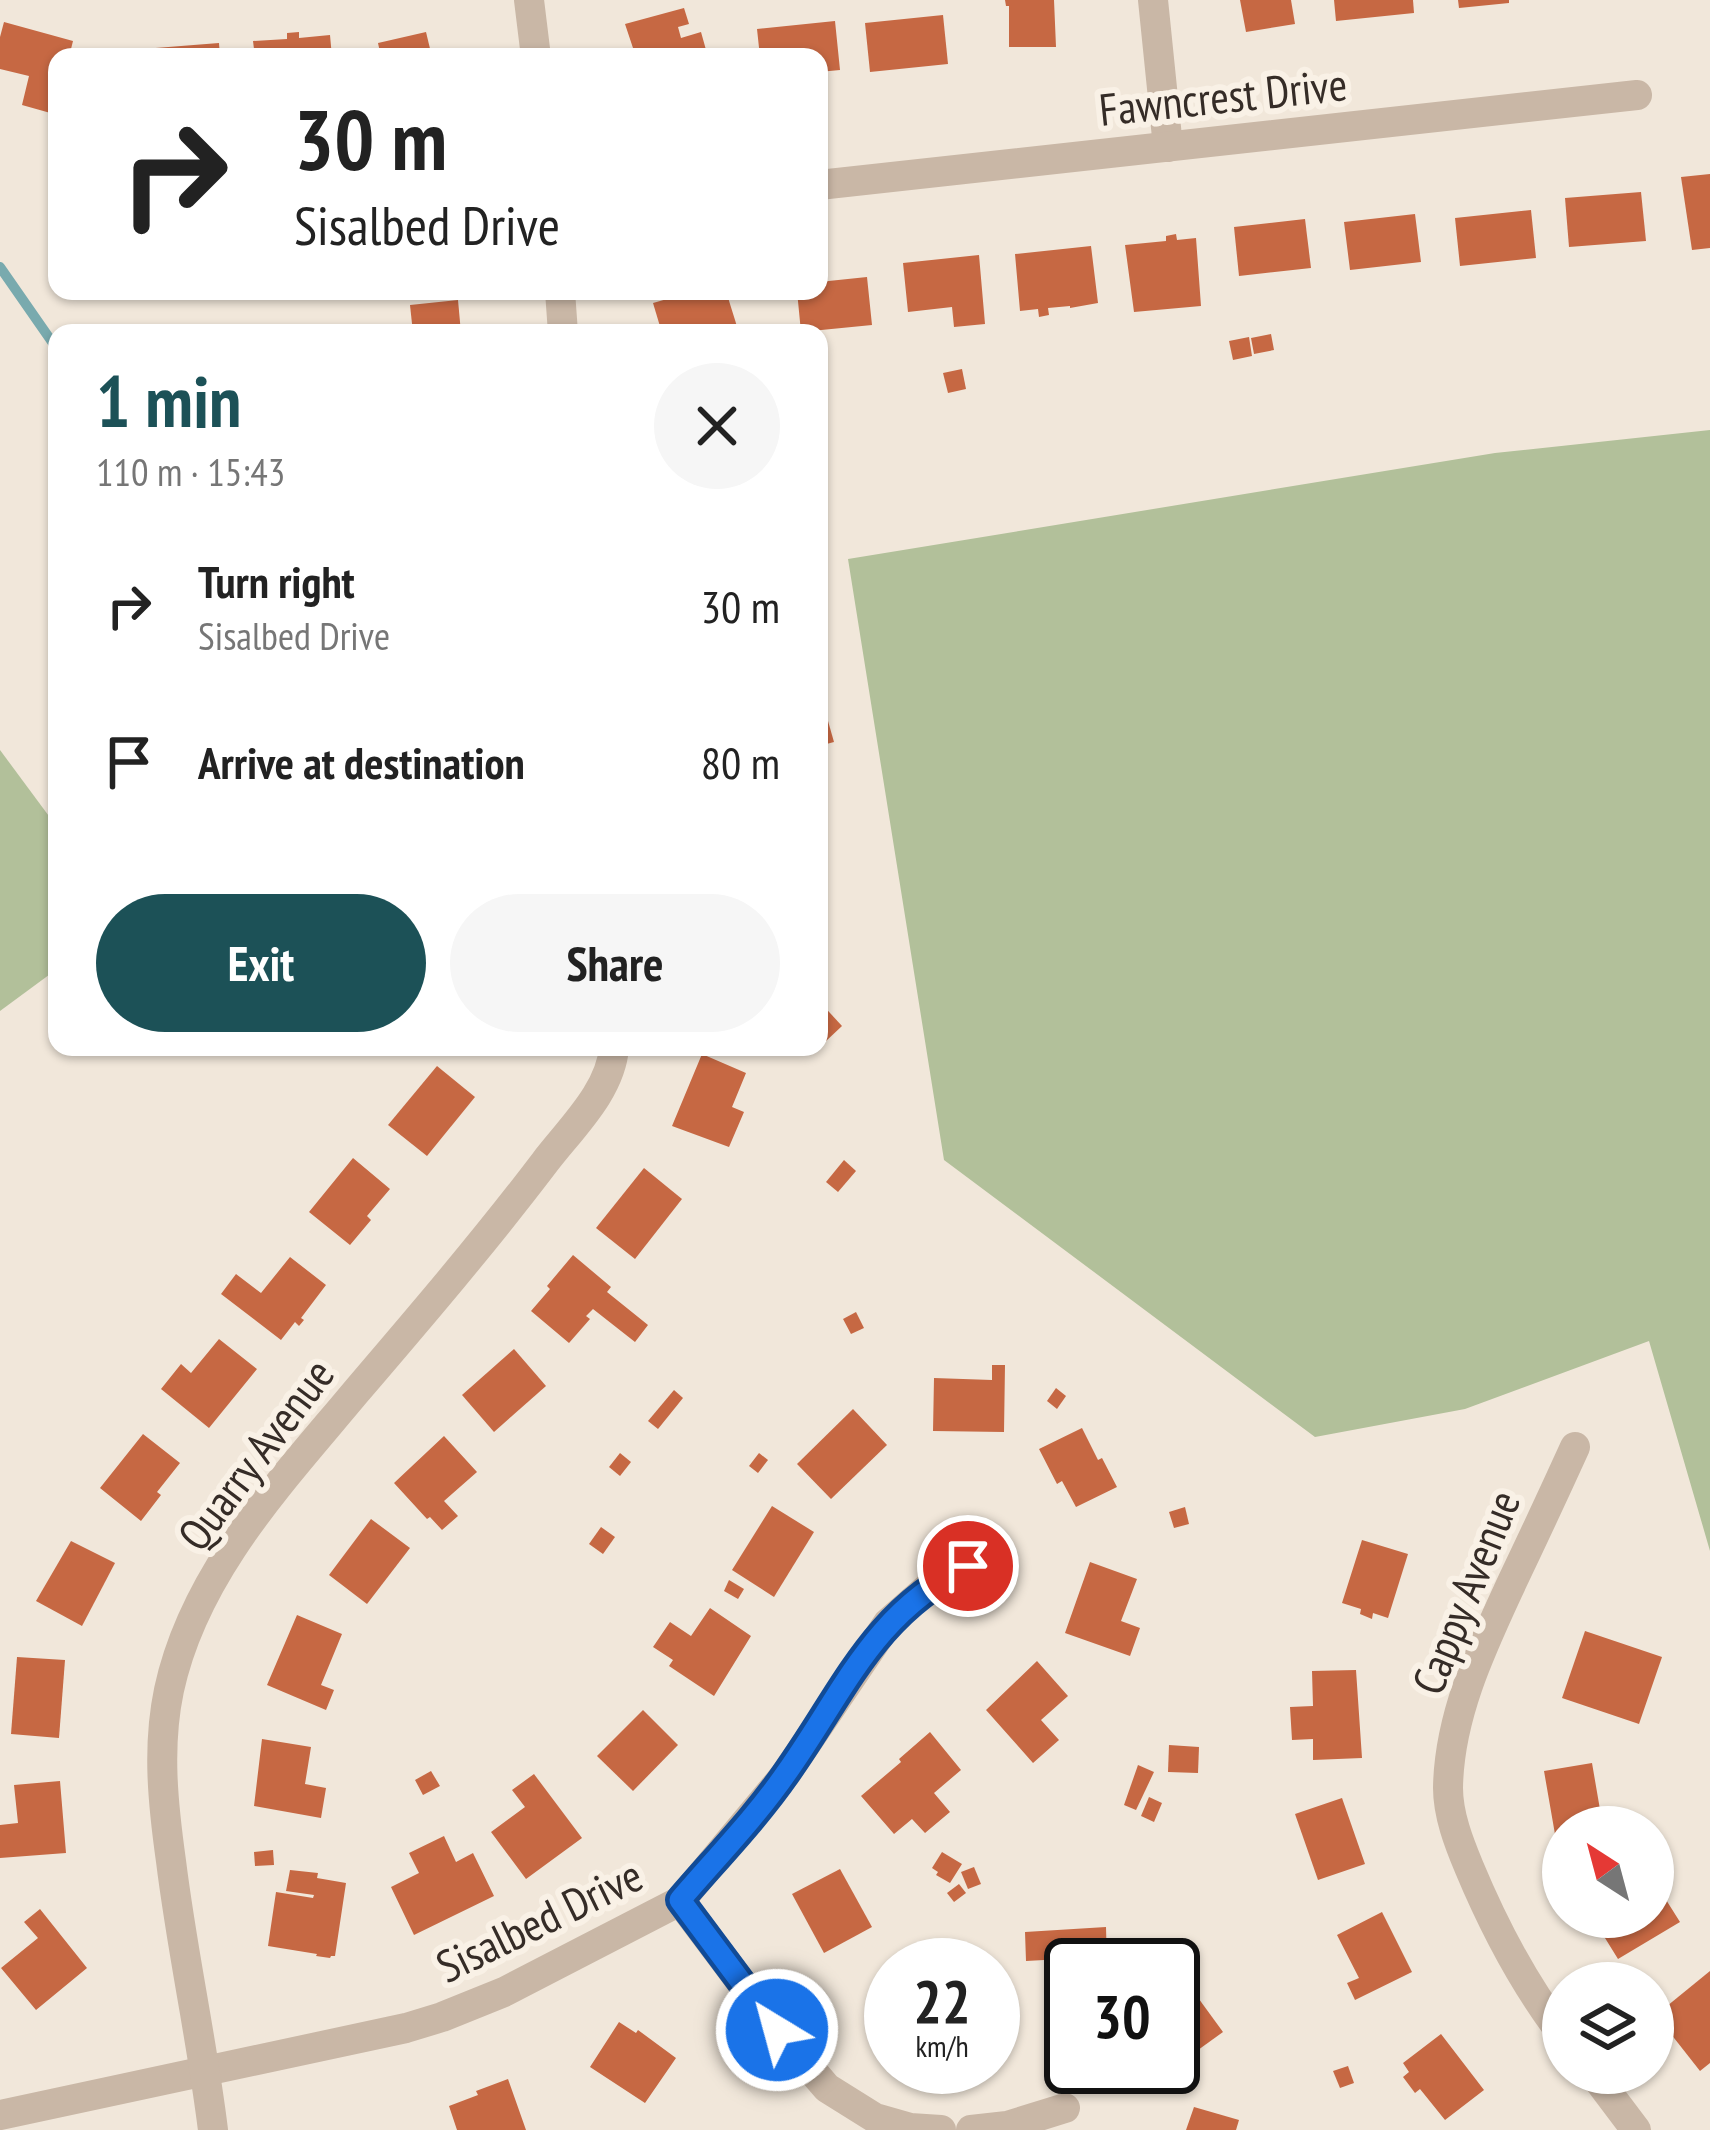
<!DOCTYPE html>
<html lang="en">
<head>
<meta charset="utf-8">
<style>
  :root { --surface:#fff; --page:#f6f6f6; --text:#222; --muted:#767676; --accent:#1c5157 }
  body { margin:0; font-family:"PT Sans Narrow",sans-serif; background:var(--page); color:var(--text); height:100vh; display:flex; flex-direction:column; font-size:45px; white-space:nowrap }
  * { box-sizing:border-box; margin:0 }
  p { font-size:39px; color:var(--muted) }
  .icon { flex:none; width:66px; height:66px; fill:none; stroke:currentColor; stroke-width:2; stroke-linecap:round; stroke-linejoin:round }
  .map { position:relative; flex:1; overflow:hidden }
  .panel { position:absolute; left:48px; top:324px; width:780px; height:732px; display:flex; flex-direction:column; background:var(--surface); border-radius:24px; box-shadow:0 3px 9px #0004 }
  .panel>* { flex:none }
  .top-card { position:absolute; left:48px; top:48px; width:780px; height:252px; border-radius:24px; box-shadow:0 3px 9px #0004; background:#fff; color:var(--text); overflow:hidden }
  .needle { width:78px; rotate:324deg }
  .buttons { position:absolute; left:1542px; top:1806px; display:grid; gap:24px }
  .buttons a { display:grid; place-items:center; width:132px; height:132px; border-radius:50%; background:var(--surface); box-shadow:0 3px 9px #0004; font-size:60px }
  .speed { position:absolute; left:864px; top:1938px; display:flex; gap:24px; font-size:60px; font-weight:700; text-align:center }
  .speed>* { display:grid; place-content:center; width:156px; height:156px; border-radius:50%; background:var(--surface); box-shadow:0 3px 9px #0004; line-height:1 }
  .speed small { font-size:30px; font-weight:400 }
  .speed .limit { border:6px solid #111; border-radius:18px; background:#fff; color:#111 }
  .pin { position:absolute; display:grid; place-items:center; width:102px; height:102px; color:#fff; margin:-51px; border:6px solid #fff; border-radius:50%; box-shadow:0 3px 12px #0007 }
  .me { position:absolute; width:132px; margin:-66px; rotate:323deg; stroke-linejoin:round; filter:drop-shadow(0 0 9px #0008) }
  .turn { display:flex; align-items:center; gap:42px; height:252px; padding:0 48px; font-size:54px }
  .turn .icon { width:156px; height:156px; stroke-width:2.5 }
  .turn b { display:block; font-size:84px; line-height:102px }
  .round { display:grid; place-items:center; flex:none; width:126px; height:126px; border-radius:63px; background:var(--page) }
  .head { display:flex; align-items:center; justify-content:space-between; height:204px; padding:0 48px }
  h1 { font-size:72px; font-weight:700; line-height:90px; color:var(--accent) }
  .action { display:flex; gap:24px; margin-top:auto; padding:24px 48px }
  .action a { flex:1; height:138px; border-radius:72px; background:var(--accent); color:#fff; font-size:48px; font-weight:700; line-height:138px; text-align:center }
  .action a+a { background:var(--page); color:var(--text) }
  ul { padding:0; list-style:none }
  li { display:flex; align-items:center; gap:36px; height:156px; padding:0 48px }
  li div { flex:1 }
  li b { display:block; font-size:45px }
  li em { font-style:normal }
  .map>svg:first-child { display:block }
  .green { fill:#b2c09a }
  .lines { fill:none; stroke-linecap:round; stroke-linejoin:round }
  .stream { stroke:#79aaae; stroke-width:10 }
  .building { fill:#c66843 }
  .street { stroke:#c9b7a6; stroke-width:30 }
  .route-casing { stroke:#114b97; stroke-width:30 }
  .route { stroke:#1a73e8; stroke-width:21 }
  .labels { text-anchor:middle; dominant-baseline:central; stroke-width:12; stroke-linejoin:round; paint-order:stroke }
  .street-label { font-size:45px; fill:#352c27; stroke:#f9f1e6 }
</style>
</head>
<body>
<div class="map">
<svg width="1710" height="2130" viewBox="0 0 1710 2130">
  <rect width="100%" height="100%" fill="#f1e7da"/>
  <!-- green -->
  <g class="green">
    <path d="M1710,430V1551L1649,1341L1465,1409L1315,1437L944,1160L848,559L1495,453Z"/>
    <path d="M0,750L57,827V969L0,1011Z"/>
  </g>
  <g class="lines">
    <!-- stream -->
    <path class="stream" d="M0,267L57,349"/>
  </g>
  <!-- building -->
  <g class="building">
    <path d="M1005,0H1054L1056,47H1009V6H1006Z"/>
    <path d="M1240,0H1291L1295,24L1246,32Z"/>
    <path d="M1334,0H1413L1414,13L1336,21Z"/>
    <path d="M1458,0H1509V3L1459,8Z"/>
    <path d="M684,8L689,24L678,27L681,38L701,32L708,57H636L625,24Z"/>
    <path d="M943,15L948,64L870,72L865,23Z"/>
    <path d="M835,21L840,70L819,72V57H760L757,29Z"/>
    <path d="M4,22L73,41L69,57H57V101L54,114L22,105L29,76L0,69V37Z"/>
    <path d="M299,32V38L330,35L332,57H255L253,41L287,39V33Z"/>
    <path d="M426,32L432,57H381L378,43Z"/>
    <path d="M219,43L220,57H143V49Z"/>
    <path d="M1710,174V248L1692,250L1681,177Z"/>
    <path d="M1641,192L1646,241L1569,247L1565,198Z"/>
    <path d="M1531,210L1536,258L1460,266L1455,218Z"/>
    <path d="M1415,214L1421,262L1350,270L1344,222Z"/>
    <path d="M1305,219L1311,268L1239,276L1234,227Z"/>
    <path d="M1176,234L1177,240L1196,238L1201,306L1134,312L1125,245L1166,241V236Z"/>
    <path d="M1091,246L1098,303L1070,308V306L1048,308L1049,315L1039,317L1038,309L1020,311L1015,254Z"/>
    <path d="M979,255L985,324L954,327L952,307L908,312L903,263Z"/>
    <path d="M867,277L872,325L801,332L797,291H819V282Z"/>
    <path d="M695,291H726L739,333H662L653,303Z"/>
    <path d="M458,300L461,333H413L410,305Z"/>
    <path d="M1271,334L1274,350L1254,354L1251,338Z"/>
    <path d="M1249,337L1252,356L1233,360L1229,341Z"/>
    <path d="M962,369L966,389L948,393L943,373Z"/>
    <path d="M824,707L834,742L819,746V708Z"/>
    <path d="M819,1001L842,1026L825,1042L819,1035Z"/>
    <path d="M702,1054L746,1073L732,1107L744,1112L729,1147L672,1126Z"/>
    <path d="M437,1066L475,1097L427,1156L388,1125Z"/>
    <path d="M353,1158L390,1189L367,1216L371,1220L350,1245L309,1212Z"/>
    <path d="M844,1160L856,1171L838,1192L826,1182Z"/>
    <path d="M644,1168L682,1199L635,1259L596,1228Z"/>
    <path d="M573,1255L611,1287L607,1292L648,1325L635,1342L593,1309L586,1316L590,1319L569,1343L531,1311L550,1289L547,1286Z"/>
    <path d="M290,1257L326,1285L301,1318L304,1320L299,1326L295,1322L281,1340L221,1294L236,1274L261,1293Z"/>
    <path d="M856,1312L864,1328L851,1334L843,1319Z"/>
    <path d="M219,1339L257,1369L209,1428L161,1389L181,1364L191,1373Z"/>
    <path d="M514,1349L546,1386L494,1432L462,1395Z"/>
    <path d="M992,1365H1005L1004,1432L933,1431L934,1378L992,1380Z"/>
    <path d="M1056,1388L1066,1396L1057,1409L1047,1401Z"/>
    <path d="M674,1390L683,1398L658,1429L648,1421Z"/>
    <path d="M853,1409L887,1445L831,1499L797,1464Z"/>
    <path d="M1082,1428L1098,1460L1102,1458L1117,1487L1076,1507L1062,1481L1057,1484L1039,1449Z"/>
    <path d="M143,1434L180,1463L157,1492L161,1495L141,1521L100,1488Z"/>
    <path d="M444,1436L477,1472L444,1501L458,1516L442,1530L430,1517L427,1519L394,1483Z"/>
    <path d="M620,1453L631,1462L620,1476L609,1467Z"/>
    <path d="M759,1453L768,1460L758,1473L749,1466Z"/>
    <path d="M772,1506L814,1532L774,1597L732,1570Z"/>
    <path d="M1185,1507L1189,1524L1174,1528L1169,1512Z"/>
    <path d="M371,1519L410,1548L367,1604L329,1575Z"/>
    <path d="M601,1527L615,1537L603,1554L589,1544Z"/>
    <path d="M1362,1540L1408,1554L1388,1618L1373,1613L1372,1619L1360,1614L1361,1609L1342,1603Z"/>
    <path d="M71,1541L115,1563L82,1626L36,1601Z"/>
    <path d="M1090,1562L1137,1579L1121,1621L1140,1628L1130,1656L1065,1633Z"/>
    <path d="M729,1580L744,1589L738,1599L724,1591Z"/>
    <path d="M710,1608L751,1636L714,1696L669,1666L673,1660L653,1647L670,1622L691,1636Z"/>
    <path d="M297,1615L342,1634L321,1685L334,1690L326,1710L267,1685Z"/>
    <path d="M1585,1631L1662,1657L1639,1724L1562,1698Z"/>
    <path d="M17,1657L65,1660L59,1738L11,1734Z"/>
    <path d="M1037,1661L1068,1696L1041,1720L1059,1740L1033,1763L986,1710Z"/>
    <path d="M1356,1670L1362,1758L1313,1760V1739L1292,1740L1290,1707L1313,1706L1312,1671Z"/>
    <path d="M643,1710L678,1745L633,1791L597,1756Z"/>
    <path d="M930,1732L961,1770L934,1793L950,1812L925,1833L912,1819L894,1834L861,1796L901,1762L899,1759Z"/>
    <path d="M262,1739L311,1747L305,1784L326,1788L321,1818L254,1806Z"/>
    <path d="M1169,1745L1199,1747L1198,1773L1168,1772Z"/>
    <path d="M1592,1763L1603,1827H1563V1839L1556,1840L1544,1771Z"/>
    <path d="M1138,1765L1154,1772L1136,1810L1124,1805Z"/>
    <path d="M431,1771L440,1786L423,1795L415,1780Z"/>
    <path d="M534,1774L582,1838L526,1879L491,1832L525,1807L512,1790Z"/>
    <path d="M60,1781L66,1853L0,1858V1825L18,1823L14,1785Z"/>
    <path d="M1149,1797L1162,1803L1154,1822L1141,1816Z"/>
    <path d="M1342,1798L1365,1864L1318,1880L1295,1814Z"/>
    <path d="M444,1836L456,1862L473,1853L494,1896L414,1935L391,1887L419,1873L409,1853Z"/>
    <path d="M273,1850L274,1865L255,1866L254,1852Z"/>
    <path d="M942,1852L962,1864L950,1883L936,1875L938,1872L932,1868Z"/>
    <path d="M974,1867L981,1884L968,1889L961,1872Z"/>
    <path d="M840,1869L872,1927L824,1953L792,1894Z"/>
    <path d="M290,1870L318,1873L317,1878L346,1883L335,1956H331L330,1958L316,1956L317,1954L268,1946L276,1892L313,1898L314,1895L286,1891Z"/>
    <path d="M959,1884L966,1893L954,1902L947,1893Z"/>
    <path d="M1663,1895L1680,1922L1618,1959L1592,1917H1653V1901Z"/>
    <path d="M40,1909L87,1968L36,2010L1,1968L38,1938L24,1922Z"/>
    <path d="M1382,1912L1412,1972L1355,2000L1347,1983L1359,1978L1337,1935Z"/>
    <path d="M1106,1927L1107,1965H1071V1977L1044,1978V1960L1026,1961L1025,1932Z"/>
    <path d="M1710,1971V2063L1700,2071L1656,2015Z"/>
    <path d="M1180,1973L1223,2032L1180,2063L1173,2053V1978Z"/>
    <path d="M619,2022L636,2033L638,2030L676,2058L645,2103L590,2067Z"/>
    <path d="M1441,2034L1484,2090L1445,2120L1420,2089L1415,2093L1403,2077L1409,2072L1403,2063Z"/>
    <path d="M1348,2066L1354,2083L1340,2088L1333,2071Z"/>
    <path d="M508,2079L526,2130H457L449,2106L478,2095L476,2091Z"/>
    <path d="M1194,2107L1239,2120L1236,2130H1186Z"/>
  </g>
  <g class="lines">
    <!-- street -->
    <g class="street">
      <path d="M529,0L536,57"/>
      <path d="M1153,0L1168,147"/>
      <path d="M819,185L1637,95"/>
      <path d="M560,291L563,333"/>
      <path d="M680,1901L777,2030L827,2088L875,2118L910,2128L941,2130"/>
      <path d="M1563,2035C1523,1983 1494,1927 1469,1867C1459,1843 1448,1815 1448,1788C1449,1714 1483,1645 1513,1580C1534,1536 1555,1491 1575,1447"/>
      <path d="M1593,2073L1636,2130"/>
      <path d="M0,2115L406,2028L442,2017L504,1992L680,1901L785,1775L888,1623L929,1587L968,1566"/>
      <path d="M213,2130C202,2040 182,1951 171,1861C163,1804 157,1747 169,1690C194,1573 281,1482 355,1393C420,1317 485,1241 545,1162C571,1128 611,1091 614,1047"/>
      <path d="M971,2130L1007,2126L1065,2108"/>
    </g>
  </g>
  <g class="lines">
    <!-- route casing -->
    <g class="route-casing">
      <path id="route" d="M777,2030L680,1900C716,1858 756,1817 787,1772C845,1690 873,1613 968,1566"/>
    </g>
    <!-- route -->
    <use href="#route" class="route"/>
  </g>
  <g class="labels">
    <!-- street labels -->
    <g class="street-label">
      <text transform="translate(1223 96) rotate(-6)">Fawncrest Drive</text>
      <text transform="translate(255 1454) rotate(-53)">Quarry Avenue</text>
      <text transform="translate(1465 1592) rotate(-68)">Cappy Avenue</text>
      <text transform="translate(539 1920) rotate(-26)">Sisalbed Drive</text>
    </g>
  </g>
</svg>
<div class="buttons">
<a><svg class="needle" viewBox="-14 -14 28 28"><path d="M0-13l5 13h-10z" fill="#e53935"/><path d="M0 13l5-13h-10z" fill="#767676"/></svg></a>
<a><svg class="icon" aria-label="layers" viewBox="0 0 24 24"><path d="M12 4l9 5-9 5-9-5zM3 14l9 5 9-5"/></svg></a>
</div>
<div class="speed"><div>22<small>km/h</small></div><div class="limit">30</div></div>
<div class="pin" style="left:968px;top:1566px;background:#d93025"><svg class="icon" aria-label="arrive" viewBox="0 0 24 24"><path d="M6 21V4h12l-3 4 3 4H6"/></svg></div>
<svg class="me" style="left:777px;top:2030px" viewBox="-20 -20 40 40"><circle r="17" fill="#1a73e8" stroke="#fff" stroke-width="3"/><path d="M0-11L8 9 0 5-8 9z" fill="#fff"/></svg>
<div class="top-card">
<div class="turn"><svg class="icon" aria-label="right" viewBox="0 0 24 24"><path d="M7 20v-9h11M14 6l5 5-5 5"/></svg><div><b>30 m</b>Sisalbed Drive</div></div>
</div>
<section class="panel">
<div class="head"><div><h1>1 min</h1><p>110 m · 15:43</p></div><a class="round"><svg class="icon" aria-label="close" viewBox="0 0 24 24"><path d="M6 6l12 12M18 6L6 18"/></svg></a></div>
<ul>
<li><svg class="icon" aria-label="right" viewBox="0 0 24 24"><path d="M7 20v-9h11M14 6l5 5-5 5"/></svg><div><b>Turn right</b><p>Sisalbed Drive</p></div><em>30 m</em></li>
<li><svg class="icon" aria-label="arrive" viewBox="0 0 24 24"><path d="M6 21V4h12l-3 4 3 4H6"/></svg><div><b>Arrive at destination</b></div><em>80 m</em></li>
</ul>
<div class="action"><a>Exit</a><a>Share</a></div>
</section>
</div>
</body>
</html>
